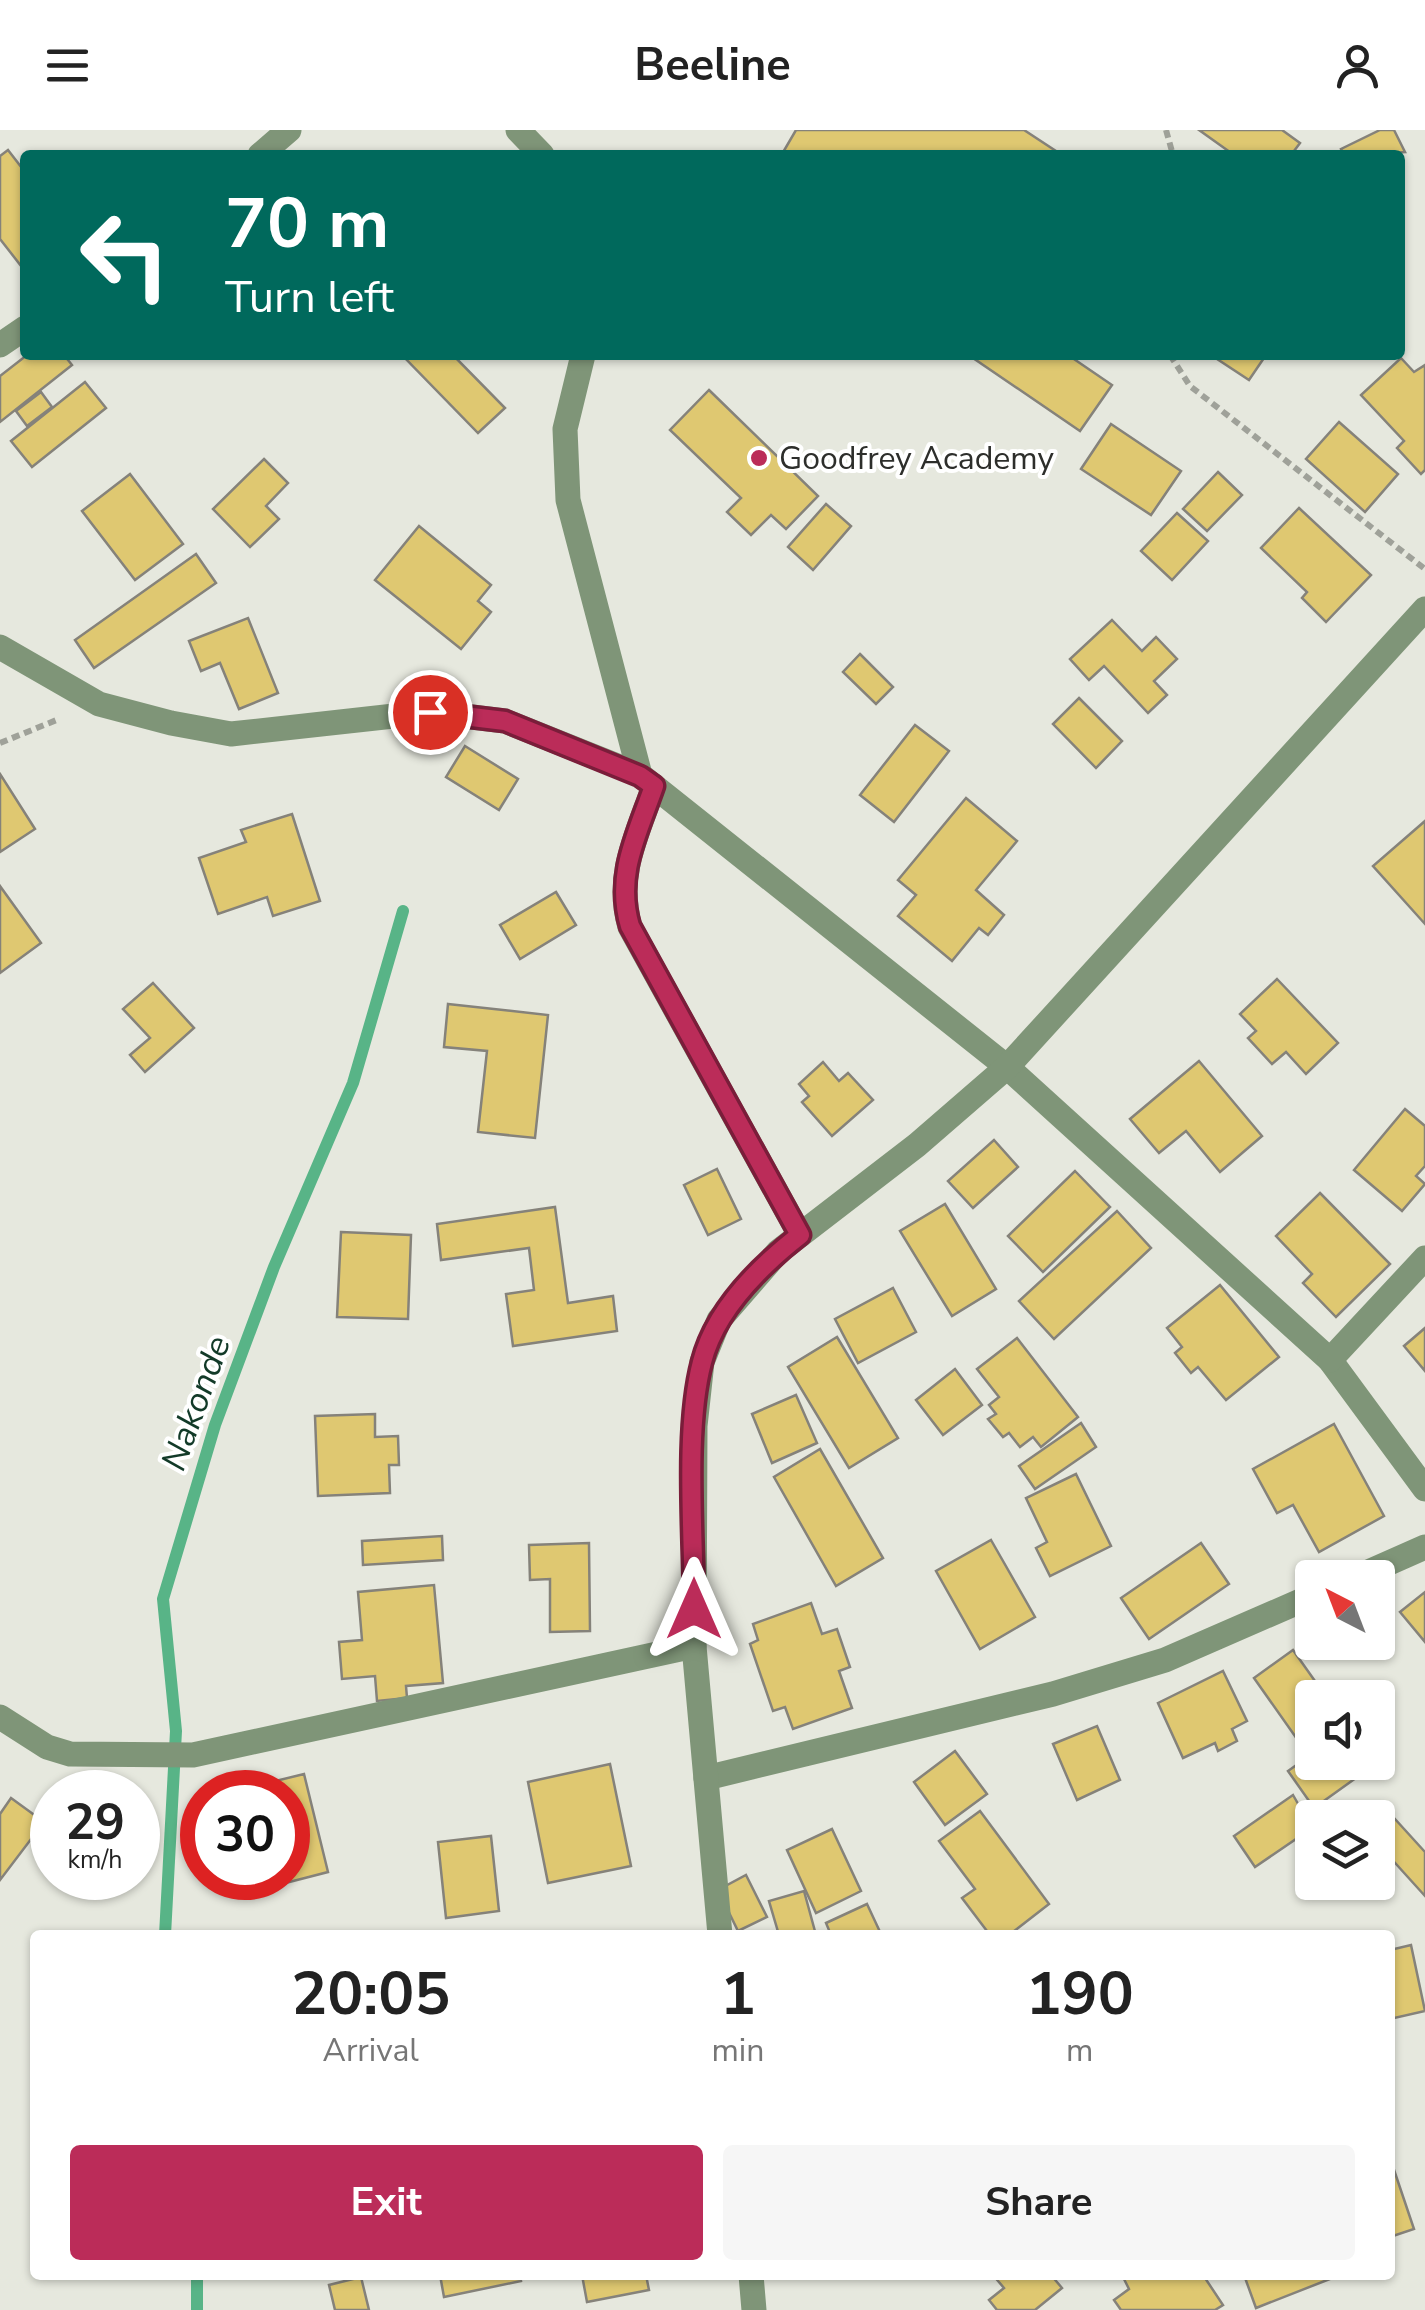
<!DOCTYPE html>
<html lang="en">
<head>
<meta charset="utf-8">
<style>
  :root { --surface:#fff; --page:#f6f6f6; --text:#222; --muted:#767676; --accent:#bb2c59 }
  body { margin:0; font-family:"Nunito Sans",sans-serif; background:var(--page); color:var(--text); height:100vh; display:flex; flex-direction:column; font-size:38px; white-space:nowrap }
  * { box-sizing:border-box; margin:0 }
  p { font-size:32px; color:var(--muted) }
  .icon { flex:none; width:55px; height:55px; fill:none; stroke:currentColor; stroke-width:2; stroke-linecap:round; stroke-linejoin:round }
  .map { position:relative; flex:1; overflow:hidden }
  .details { position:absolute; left:30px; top:1800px; width:1365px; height:350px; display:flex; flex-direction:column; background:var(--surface); border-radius:10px; box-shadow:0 2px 8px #0004 }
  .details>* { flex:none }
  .banner { position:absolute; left:20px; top:20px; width:1385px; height:210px; border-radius:10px; box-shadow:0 2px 8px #0004; background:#00695c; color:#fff; overflow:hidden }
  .needle { width:65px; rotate:318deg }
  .controls { position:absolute; left:1295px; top:1430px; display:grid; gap:20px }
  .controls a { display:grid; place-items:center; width:100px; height:100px; border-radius:10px; background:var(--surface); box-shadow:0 2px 8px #0004; font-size:50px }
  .speed { position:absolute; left:30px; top:1640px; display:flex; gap:20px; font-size:50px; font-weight:700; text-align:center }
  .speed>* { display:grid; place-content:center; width:130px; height:130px; border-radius:50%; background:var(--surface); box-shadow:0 2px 8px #0004; line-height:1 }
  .speed small { font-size:25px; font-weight:400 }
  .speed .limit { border:15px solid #d22; background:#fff; color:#111 }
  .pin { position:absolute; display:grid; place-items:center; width:85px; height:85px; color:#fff; margin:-42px; border:5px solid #fff; border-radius:50%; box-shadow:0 2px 10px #0007 }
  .me { position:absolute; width:110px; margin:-55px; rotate:0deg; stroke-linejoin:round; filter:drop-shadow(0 0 8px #0008) }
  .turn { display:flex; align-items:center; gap:35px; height:210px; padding:0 40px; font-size:45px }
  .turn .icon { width:130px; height:130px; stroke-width:2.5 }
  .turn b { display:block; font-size:70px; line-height:85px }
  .eta { display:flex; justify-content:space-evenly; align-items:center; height:170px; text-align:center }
  .eta b { font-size:60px; font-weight:700; line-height:70px }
  .primary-button { display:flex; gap:20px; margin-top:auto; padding:20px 40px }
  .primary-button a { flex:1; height:115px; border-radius:10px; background:var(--accent); color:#fff; font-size:40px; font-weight:700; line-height:115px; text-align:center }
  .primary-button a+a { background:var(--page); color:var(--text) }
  header { display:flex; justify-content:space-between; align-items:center; height:130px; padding:0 40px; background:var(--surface); font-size:45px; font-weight:700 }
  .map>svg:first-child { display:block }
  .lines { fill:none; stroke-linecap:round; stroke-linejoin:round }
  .stream { stroke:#58b487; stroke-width:12 }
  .building { fill:#dfc871; stroke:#85827a; stroke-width:2.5 }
  .path { stroke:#9fa199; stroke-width:6; stroke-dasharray:8 5; stroke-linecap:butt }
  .minor { stroke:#7f9578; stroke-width:25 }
  .route-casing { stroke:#7a1d3a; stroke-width:25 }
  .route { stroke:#bb2c59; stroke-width:18 }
  .poi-dot { fill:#bb2c59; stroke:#fff; stroke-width:4 }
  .labels { text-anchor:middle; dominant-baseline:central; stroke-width:8; stroke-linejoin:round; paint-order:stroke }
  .poi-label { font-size:32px; fill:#2d2e2b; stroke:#fff; text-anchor:start }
  .water-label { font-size:35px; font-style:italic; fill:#123a28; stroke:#fff }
</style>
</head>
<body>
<header><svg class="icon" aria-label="menu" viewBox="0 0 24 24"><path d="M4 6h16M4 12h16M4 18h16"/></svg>Beeline<svg class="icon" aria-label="person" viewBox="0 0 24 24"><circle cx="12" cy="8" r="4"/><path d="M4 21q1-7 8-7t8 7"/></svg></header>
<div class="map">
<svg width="1425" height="2180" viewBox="0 0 1425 2180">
  <rect width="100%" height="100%" fill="#e6e8de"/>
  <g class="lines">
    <!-- stream -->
    <g class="stream">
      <path d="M165,1805L176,1601L163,1469L215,1295L274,1137L353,953L403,781"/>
      <path d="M197,2180V2145"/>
    </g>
  </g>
  <!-- building -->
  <g class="building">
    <path d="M1024,0L1062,25L782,24L796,0Z"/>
    <path d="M1199,0H1282L1300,13L1291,25H1234Z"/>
    <path d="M1380,0H1394L1405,22L1344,25L1341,19Z"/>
    <path d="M8,20L25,42V141L0,109V26Z"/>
    <path d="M27,225H64L72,235L0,292V246Z"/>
    <path d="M402,225H453L505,278L478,303Z"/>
    <path d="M976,225H1068L1112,255L1080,301L973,228Z"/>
    <path d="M1211,225H1266L1249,250Z"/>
    <path d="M1401,228L1414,242L1425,235V340L1421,344L1397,318L1404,311L1361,265Z"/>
    <path d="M85,252L106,278L32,337L11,311Z"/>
    <path d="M709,260L818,366L786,399L771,385L751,405L727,382L741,368L670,300Z"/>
    <path d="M41,262L52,277L27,296L16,281Z"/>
    <path d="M1339,292L1398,344L1365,382L1306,329Z"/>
    <path d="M1111,294L1181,341L1151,385L1081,339Z"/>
    <path d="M264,329L288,353L266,376L279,389L250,417L213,379Z"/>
    <path d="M1218,342L1242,365L1207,401L1183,379Z"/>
    <path d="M130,344L183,414L135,450L82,381Z"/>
    <path d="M826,374L851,396L813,440L788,417Z"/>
    <path d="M1299,378L1371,445L1326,492L1302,468L1307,462L1261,418Z"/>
    <path d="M1177,383L1208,411L1172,450L1141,421Z"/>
    <path d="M419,396L491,455L478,471L491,482L461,519L375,450Z"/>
    <path d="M196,424L216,453L94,538L75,510Z"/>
    <path d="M248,488L278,563L239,579L220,533L201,541L189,511Z"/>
    <path d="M1112,490L1142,521L1156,507L1177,529L1154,551L1167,565L1148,583L1104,536L1089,550L1070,529Z"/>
    <path d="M860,524L893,557L876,574L843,542Z"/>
    <path d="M1079,568L1122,611L1096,638L1053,594Z"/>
    <path d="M915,595L949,621L894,692L860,665Z"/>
    <path d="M465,616L518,649L499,680L446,647Z"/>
    <path d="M0,644L35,699L0,722Z"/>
    <path d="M966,668L1017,711L976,760L1004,785L988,805L979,798L952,831L898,786L916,765L898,750Z"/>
    <path d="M292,684L320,771L273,786L267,767L218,784L199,728L246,712L241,700Z"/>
    <path d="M1425,691V794L1373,736Z"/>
    <path d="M0,756L41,813L0,843Z"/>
    <path d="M556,762L576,795L520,829L500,795Z"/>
    <path d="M1277,849L1338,913L1306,944L1286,922L1272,934L1248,908L1256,901L1240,884Z"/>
    <path d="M153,853L194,898L145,942L130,925L150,908L123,879Z"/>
    <path d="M448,874L548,885L535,1008L478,1002L487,921L444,917Z"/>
    <path d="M1199,931L1262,1006L1220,1042L1186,1001L1159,1023L1130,989Z"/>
    <path d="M823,932L839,951L848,943L873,970L832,1006L802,972L809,966L799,954Z"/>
    <path d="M1405,979L1425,996V1036L1416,1046L1425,1054L1402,1081L1354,1040Z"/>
    <path d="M994,1010L1018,1037L973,1078L948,1051Z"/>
    <path d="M717,1039L741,1089L708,1105L684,1055Z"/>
    <path d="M1075,1041L1110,1077L1043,1142L1008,1106Z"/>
    <path d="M1320,1063L1390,1134L1336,1187L1303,1153L1312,1144L1276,1106Z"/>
    <path d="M945,1074L996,1159L952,1186L900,1101Z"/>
    <path d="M555,1077L568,1173L613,1166L617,1201L513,1216L506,1164L534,1160L529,1118L441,1130L437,1094Z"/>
    <path d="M1117,1081L1151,1118L1054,1209L1019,1171Z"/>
    <path d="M341,1102L411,1105L408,1189L337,1187Z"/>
    <path d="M1220,1155L1279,1227L1226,1270L1198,1237L1191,1243L1175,1223L1182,1217L1167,1198Z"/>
    <path d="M893,1158L916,1202L858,1233L835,1189Z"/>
    <path d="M1425,1198V1241L1404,1216Z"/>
    <path d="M837,1207L898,1308L849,1338L788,1237Z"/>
    <path d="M1017,1208L1078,1287L1041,1317L1033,1307L1020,1317L1009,1303L1003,1307L988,1289L996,1284L989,1275L999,1267L977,1239Z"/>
    <path d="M955,1239L982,1275L943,1305L916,1270Z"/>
    <path d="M796,1265L817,1313L772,1333L752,1284Z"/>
    <path d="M375,1284V1307L398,1306L399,1335H389L390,1363L318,1366L315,1286Z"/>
    <path d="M1081,1293L1096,1317L1035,1359L1019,1336Z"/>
    <path d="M1334,1294L1384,1386L1319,1422L1293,1375L1277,1383L1253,1339Z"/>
    <path d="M820,1319L883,1428L836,1456L774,1347Z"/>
    <path d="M1076,1344L1111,1416L1050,1446L1036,1418L1047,1412L1026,1368Z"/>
    <path d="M442,1406L443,1430L363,1435L362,1411Z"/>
    <path d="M991,1410L1035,1487L980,1519L936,1441Z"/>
    <path d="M589,1413L590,1501L550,1502V1449L530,1450L529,1415Z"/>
    <path d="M1201,1413L1229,1454L1149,1509L1121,1468Z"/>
    <path d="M434,1455L443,1553L406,1556L407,1568L377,1571L375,1546L342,1549L339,1512L362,1510L358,1462Z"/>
    <path d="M1425,1462V1512L1400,1482Z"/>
    <path d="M811,1473L822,1504L837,1499L850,1537L839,1541L852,1578L793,1599L785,1577L773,1581L750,1514L758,1510L753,1494Z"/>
    <path d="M1293,1520L1327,1568H1312V1632L1374,1635L1314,1678L1288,1641L1309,1626L1254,1548Z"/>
    <path d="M1223,1541L1247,1591L1232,1599L1237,1611L1218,1621L1215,1613L1183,1628L1158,1573Z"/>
    <path d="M1097,1596L1120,1650L1077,1670L1053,1614Z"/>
    <path d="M955,1621L987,1664L945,1695L914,1652Z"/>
    <path d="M610,1634L631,1736L548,1753L528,1652Z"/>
    <path d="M304,1644L328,1742L274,1756L272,1748H288V1662H252L251,1657Z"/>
    <path d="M1293,1665L1312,1698L1255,1737L1234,1706Z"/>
    <path d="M11,1668L44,1692L0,1750V1684Z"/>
    <path d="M1385,1678L1425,1722V1766L1378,1714L1375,1688Z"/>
    <path d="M980,1681L1049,1774L1009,1805H990L962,1768L975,1759L939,1711Z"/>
    <path d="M832,1699L861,1761L816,1783L787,1720Z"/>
    <path d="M491,1706L499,1781L446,1788L438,1712Z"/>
    <path d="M746,1745L767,1787L738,1801L718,1760Z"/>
    <path d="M804,1761L816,1805H779L769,1771Z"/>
    <path d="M867,1774L881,1804L831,1805L826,1793Z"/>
    <path d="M1411,1815L1425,1881L1390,1889V1820Z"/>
    <path d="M1390,2028L1414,2099L1390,2107Z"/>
    <path d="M440,2145H520L521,2151L444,2167Z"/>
    <path d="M582,2145H646L649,2160L587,2172Z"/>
    <path d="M993,2145H1051L1062,2158L1035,2180H997L989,2170L1004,2158Z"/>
    <path d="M1203,2145L1223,2175L1215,2180H1121L1114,2170L1129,2159L1122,2145Z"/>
    <path d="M1244,2145H1340L1256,2178Z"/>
    <path d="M361,2147L369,2180H335L329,2155Z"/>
  </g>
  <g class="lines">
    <!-- path -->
    <g class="path">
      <path d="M1166,0L1173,25"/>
      <path d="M1170,225L1190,256L1425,439"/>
      <path d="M0,613L59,589"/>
    </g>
    <!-- minor -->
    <g class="minor">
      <path d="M518,0L542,25"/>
      <path d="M260,25L289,0"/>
      <path d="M0,215L25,198"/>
      <path d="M583,225L565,299L568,370L640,645"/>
      <path d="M0,517L99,574L171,593L231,604L430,582L505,591L640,645L1007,937L1330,1230L1425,1359"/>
      <path d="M654,656C637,705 615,745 630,797L800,1105"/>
      <path d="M1330,1230L1425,1128"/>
      <path d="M1355,1448L1425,1417"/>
      <path d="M0,1587L47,1617L70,1624L193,1625L694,1516"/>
      <path d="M706,1648L1053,1564L1165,1530L1312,1466"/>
      <path d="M720,1805L694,1516L695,1296L702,1232L719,1190L778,1122L917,1015L1007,937L1425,479"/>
      <path d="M751,2145L754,2180"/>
    </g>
  </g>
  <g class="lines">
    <!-- route casing -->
    <g class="route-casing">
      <path id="route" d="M430,582L505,591L640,646L654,656C637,705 615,745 630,796L800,1105C759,1137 715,1180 702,1232C684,1300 694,1407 694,1479"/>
    </g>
    <!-- route -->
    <use href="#route" class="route"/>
  </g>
  <!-- markers -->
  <circle class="poi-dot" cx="759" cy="328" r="10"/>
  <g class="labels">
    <!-- poi labels -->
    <g class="poi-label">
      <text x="779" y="328">Goodfrey Academy</text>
    </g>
    <!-- water labels -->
    <g class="water-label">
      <text transform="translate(196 1273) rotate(-70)">Nakonde</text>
    </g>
  </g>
</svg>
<div class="controls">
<a><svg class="needle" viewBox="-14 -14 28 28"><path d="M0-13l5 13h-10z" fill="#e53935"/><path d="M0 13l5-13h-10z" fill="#767676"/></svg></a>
<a><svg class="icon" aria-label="sound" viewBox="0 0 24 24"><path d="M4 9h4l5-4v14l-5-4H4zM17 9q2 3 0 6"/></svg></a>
<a><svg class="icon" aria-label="layers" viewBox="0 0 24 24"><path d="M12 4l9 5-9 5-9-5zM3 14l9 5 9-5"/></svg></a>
</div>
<div class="speed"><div>29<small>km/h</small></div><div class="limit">30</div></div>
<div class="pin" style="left:430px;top:582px;background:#d93025"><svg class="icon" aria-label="arrive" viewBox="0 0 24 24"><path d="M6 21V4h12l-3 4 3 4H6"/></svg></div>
<svg class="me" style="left:694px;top:1479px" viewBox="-20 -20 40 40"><path d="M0-17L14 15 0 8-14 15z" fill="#bb2c59" stroke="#fff" stroke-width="4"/></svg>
<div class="banner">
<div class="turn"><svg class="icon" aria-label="left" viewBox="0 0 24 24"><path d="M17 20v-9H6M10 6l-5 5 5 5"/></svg><div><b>70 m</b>Turn left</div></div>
</div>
<section class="details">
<div class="eta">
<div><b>20:05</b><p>Arrival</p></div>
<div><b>1</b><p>min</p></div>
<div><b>190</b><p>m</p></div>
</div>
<div class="primary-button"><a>Exit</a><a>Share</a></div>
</section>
</div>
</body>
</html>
